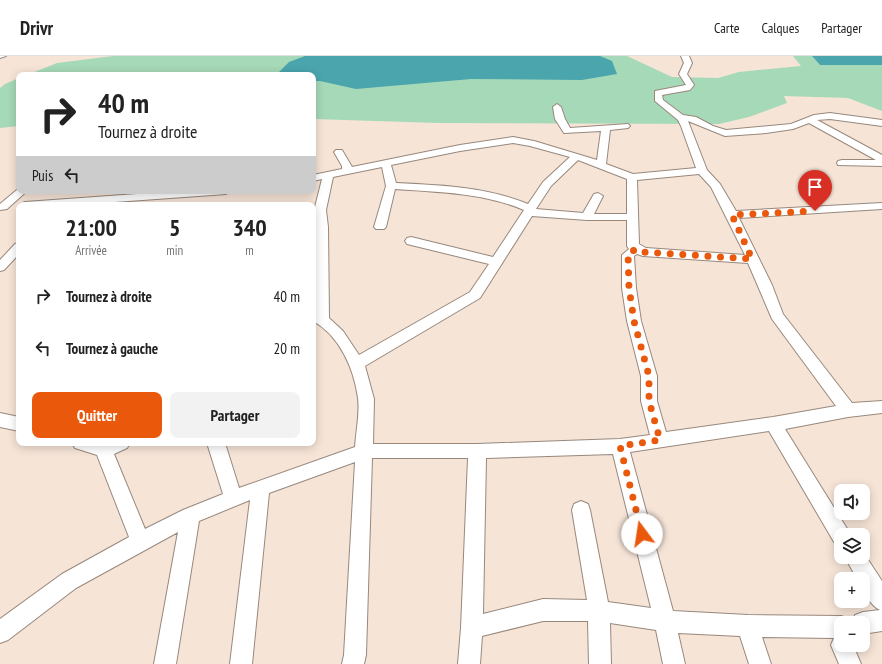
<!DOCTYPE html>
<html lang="fr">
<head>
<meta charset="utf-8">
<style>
  :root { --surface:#fff; --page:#f2f2f2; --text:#222; --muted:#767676; --line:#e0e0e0; --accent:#ea580c }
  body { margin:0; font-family:"PT Sans Narrow",sans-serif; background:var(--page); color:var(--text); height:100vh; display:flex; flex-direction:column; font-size:15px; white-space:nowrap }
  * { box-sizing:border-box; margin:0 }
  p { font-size:13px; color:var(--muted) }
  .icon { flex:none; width:22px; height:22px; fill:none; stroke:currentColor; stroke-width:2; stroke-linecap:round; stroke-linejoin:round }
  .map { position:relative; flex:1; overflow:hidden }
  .details { position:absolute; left:16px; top:146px; width:300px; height:244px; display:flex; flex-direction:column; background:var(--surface); border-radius:8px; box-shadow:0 2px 10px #0003 }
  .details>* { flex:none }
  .top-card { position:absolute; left:16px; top:16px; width:300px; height:122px; border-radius:8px; box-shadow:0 2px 10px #0003; background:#fff; color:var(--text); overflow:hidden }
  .fabs { position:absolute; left:834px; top:428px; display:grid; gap:8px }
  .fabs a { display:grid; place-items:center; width:36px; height:36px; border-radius:8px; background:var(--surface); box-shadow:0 2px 10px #0003; font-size:20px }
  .pin { position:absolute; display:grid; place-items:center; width:34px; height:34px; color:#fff; margin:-41px -17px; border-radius:50% 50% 50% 0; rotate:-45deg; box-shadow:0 0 4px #0007 }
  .pin .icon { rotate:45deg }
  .me { position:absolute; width:44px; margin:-22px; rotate:346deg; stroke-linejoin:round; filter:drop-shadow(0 0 3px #0008) }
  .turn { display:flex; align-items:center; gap:14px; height:84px; padding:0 16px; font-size:18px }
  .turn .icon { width:52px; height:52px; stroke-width:2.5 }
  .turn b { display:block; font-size:28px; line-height:34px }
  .then { display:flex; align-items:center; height:38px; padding:0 16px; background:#0003; gap:8px; font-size:15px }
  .eta { display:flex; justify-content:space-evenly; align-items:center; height:68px; text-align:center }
  .eta b { font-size:24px; font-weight:800; line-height:28px }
  .cta { display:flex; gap:8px; margin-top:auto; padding:8px 16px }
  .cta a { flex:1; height:46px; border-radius:8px; background:var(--accent); color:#fff; font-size:16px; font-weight:800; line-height:46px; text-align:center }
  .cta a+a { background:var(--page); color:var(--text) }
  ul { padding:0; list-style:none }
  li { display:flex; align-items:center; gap:12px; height:52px; padding:0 16px }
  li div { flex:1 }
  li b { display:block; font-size:15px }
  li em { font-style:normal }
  header { display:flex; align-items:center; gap:24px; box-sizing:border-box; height:56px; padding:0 20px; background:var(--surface); border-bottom:1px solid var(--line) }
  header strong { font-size:19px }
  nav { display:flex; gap:22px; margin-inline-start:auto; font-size:14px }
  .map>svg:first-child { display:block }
  .green { fill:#a6d9b8 }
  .water { fill:#4ba5ad }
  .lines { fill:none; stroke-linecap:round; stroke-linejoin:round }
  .minor-casing { stroke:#98887c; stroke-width:2 }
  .minor { fill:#fff; fill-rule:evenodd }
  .route { stroke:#ea580c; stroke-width:7; stroke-dasharray:0 12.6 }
</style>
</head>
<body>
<header>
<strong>Drivr</strong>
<nav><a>Carte</a><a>Calques</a><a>Partager</a></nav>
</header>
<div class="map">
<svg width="882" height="608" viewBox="0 0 882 608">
  <rect width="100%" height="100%" fill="#f6e4d7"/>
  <!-- green -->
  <g class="green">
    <path d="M113,0H627L672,21L718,22L739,16L801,10L793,0H812L820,9H882V55L848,42L784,40L787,47L749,61L719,68L438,67L313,63V19H27L57,7Z"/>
    <path d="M19,22V70L0,72V32L5,28Z"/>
  </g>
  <!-- water -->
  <g class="water">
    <path d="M305,0H600L612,5L617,18L582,24L471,23L356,33L320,25H313V19H276L289,6Z"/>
    <path d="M812,0H882V9H820Z"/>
  </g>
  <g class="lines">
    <!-- minor casing -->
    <g class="minor-casing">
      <g id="minor">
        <path d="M0,0H6L0,2Z"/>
        <path d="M681,0H689L692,7L687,18L694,29L690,34L662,39L663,44L683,59L696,61L713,70L726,74L791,68L814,59L830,57L882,64V70L830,63L817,64L882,99V110L838,109L837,107L838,105L842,104H876L809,67L793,73L766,77L725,80L688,65L707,114L720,128L736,155L882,147V153L739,162L772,229L783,258L852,347L882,345V357L848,361L785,373L851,479H841V488L834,486L769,375L630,396L673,555L748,559L841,560L849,563L850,567H841V589H853L861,608H839L831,589L834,582L762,581L771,608H749L740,580L678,577L685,608H663L656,574L610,567L611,608H589L588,565H543L482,580L480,608H458L461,572L468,402H372L366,599L364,608H342L344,599L355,406L269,437L252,608H230L250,444L199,465L176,608H154L178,476L76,532L8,584L0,587V563L62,518L129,481L97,399L75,392L72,387H130L127,392L114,398L145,473L183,454L223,438L207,387H225L239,432L355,391C356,375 360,357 358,342C354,313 340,280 313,265V254L315,255L316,171L313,151H315L322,123L313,125V119L342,113V110L334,96L336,94H342L352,111L460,89L513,81L534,85L597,104L601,75L564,77L555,63L553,51L557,48L561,51L565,63L570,72L628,68L630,70L628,72L610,74L606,108L633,118L696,112L681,70L678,64L655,45V35L686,29L679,18L684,7ZM513,87L530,90L570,101L543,126L528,148C487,131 440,129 396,127L391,109L460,95ZM578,104L627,123V158H594L603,140L598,137L594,138L583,157L536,153L551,130ZM382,111L386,130L374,171L376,173H384L386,171L395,133C439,136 484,137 524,154L493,201L411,181L407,182L405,185L407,188L489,208L470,236L359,299L343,275L329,262L328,171L326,154L333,121ZM699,118L711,131L745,199L646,192L639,188L637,124ZM532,160L587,164H627V190L629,193L622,199V232L627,265L641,320V345L650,379L620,383L477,388H373L374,343L365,310L480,242ZM637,198L643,200L748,207L772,263L836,350L773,361L666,376L657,345V320L641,265L636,232L634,200ZM613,398L651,552L608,546L590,454L588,448L581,445L574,448L572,454L587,544L543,543L483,558L486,402Z"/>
        <path d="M18,133L19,135H27L7,153L0,154V148Z"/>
        <path d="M179,135H231L226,138L73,149H19L25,146Z"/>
        <path d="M19,187V198L4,214L0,215V204L15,188Z"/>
        <path d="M0,357L19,361V375L0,371Z"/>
        <path d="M863,496L882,525V575L863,578V567H852L855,559L863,556L880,554C869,549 863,534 863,523H857L845,501H863Z"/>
      </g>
    </g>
    <!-- minor -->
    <use href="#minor" class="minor"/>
  </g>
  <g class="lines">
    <!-- route -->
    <path class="route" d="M642,478L620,390L660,384L649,345V320L634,265L629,232L628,198L636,193L643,196L752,203L732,159L815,155"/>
  </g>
</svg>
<div class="fabs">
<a><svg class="icon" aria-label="sound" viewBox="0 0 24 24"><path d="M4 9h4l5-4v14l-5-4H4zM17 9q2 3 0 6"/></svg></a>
<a><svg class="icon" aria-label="layers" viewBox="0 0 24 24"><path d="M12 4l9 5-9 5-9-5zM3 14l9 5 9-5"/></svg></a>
<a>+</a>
<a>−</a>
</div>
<div class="pin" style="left:815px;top:155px;background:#d93025"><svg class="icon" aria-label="arrive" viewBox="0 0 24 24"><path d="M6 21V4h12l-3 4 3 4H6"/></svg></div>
<svg class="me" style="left:642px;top:478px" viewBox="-20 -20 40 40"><circle r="19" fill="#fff"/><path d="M0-13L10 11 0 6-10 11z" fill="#ea580c"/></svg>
<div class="top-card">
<div class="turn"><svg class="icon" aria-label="right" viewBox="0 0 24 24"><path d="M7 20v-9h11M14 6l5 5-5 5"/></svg><div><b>40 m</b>Tournez à droite</div></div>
<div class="then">Puis<svg class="icon" aria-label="left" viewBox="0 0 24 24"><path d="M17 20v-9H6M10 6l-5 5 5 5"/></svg></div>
</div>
<section class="details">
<div class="eta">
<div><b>21:00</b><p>Arrivée</p></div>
<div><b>5</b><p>min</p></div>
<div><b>340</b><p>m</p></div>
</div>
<ul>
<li><svg class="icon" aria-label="right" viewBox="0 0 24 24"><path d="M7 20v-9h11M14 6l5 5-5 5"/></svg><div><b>Tournez à droite</b></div><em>40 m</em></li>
<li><svg class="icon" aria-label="left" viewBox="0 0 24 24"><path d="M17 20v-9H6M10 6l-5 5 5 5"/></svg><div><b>Tournez à gauche</b></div><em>20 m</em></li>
</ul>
<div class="cta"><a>Quitter</a><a>Partager</a></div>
</section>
</div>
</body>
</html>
